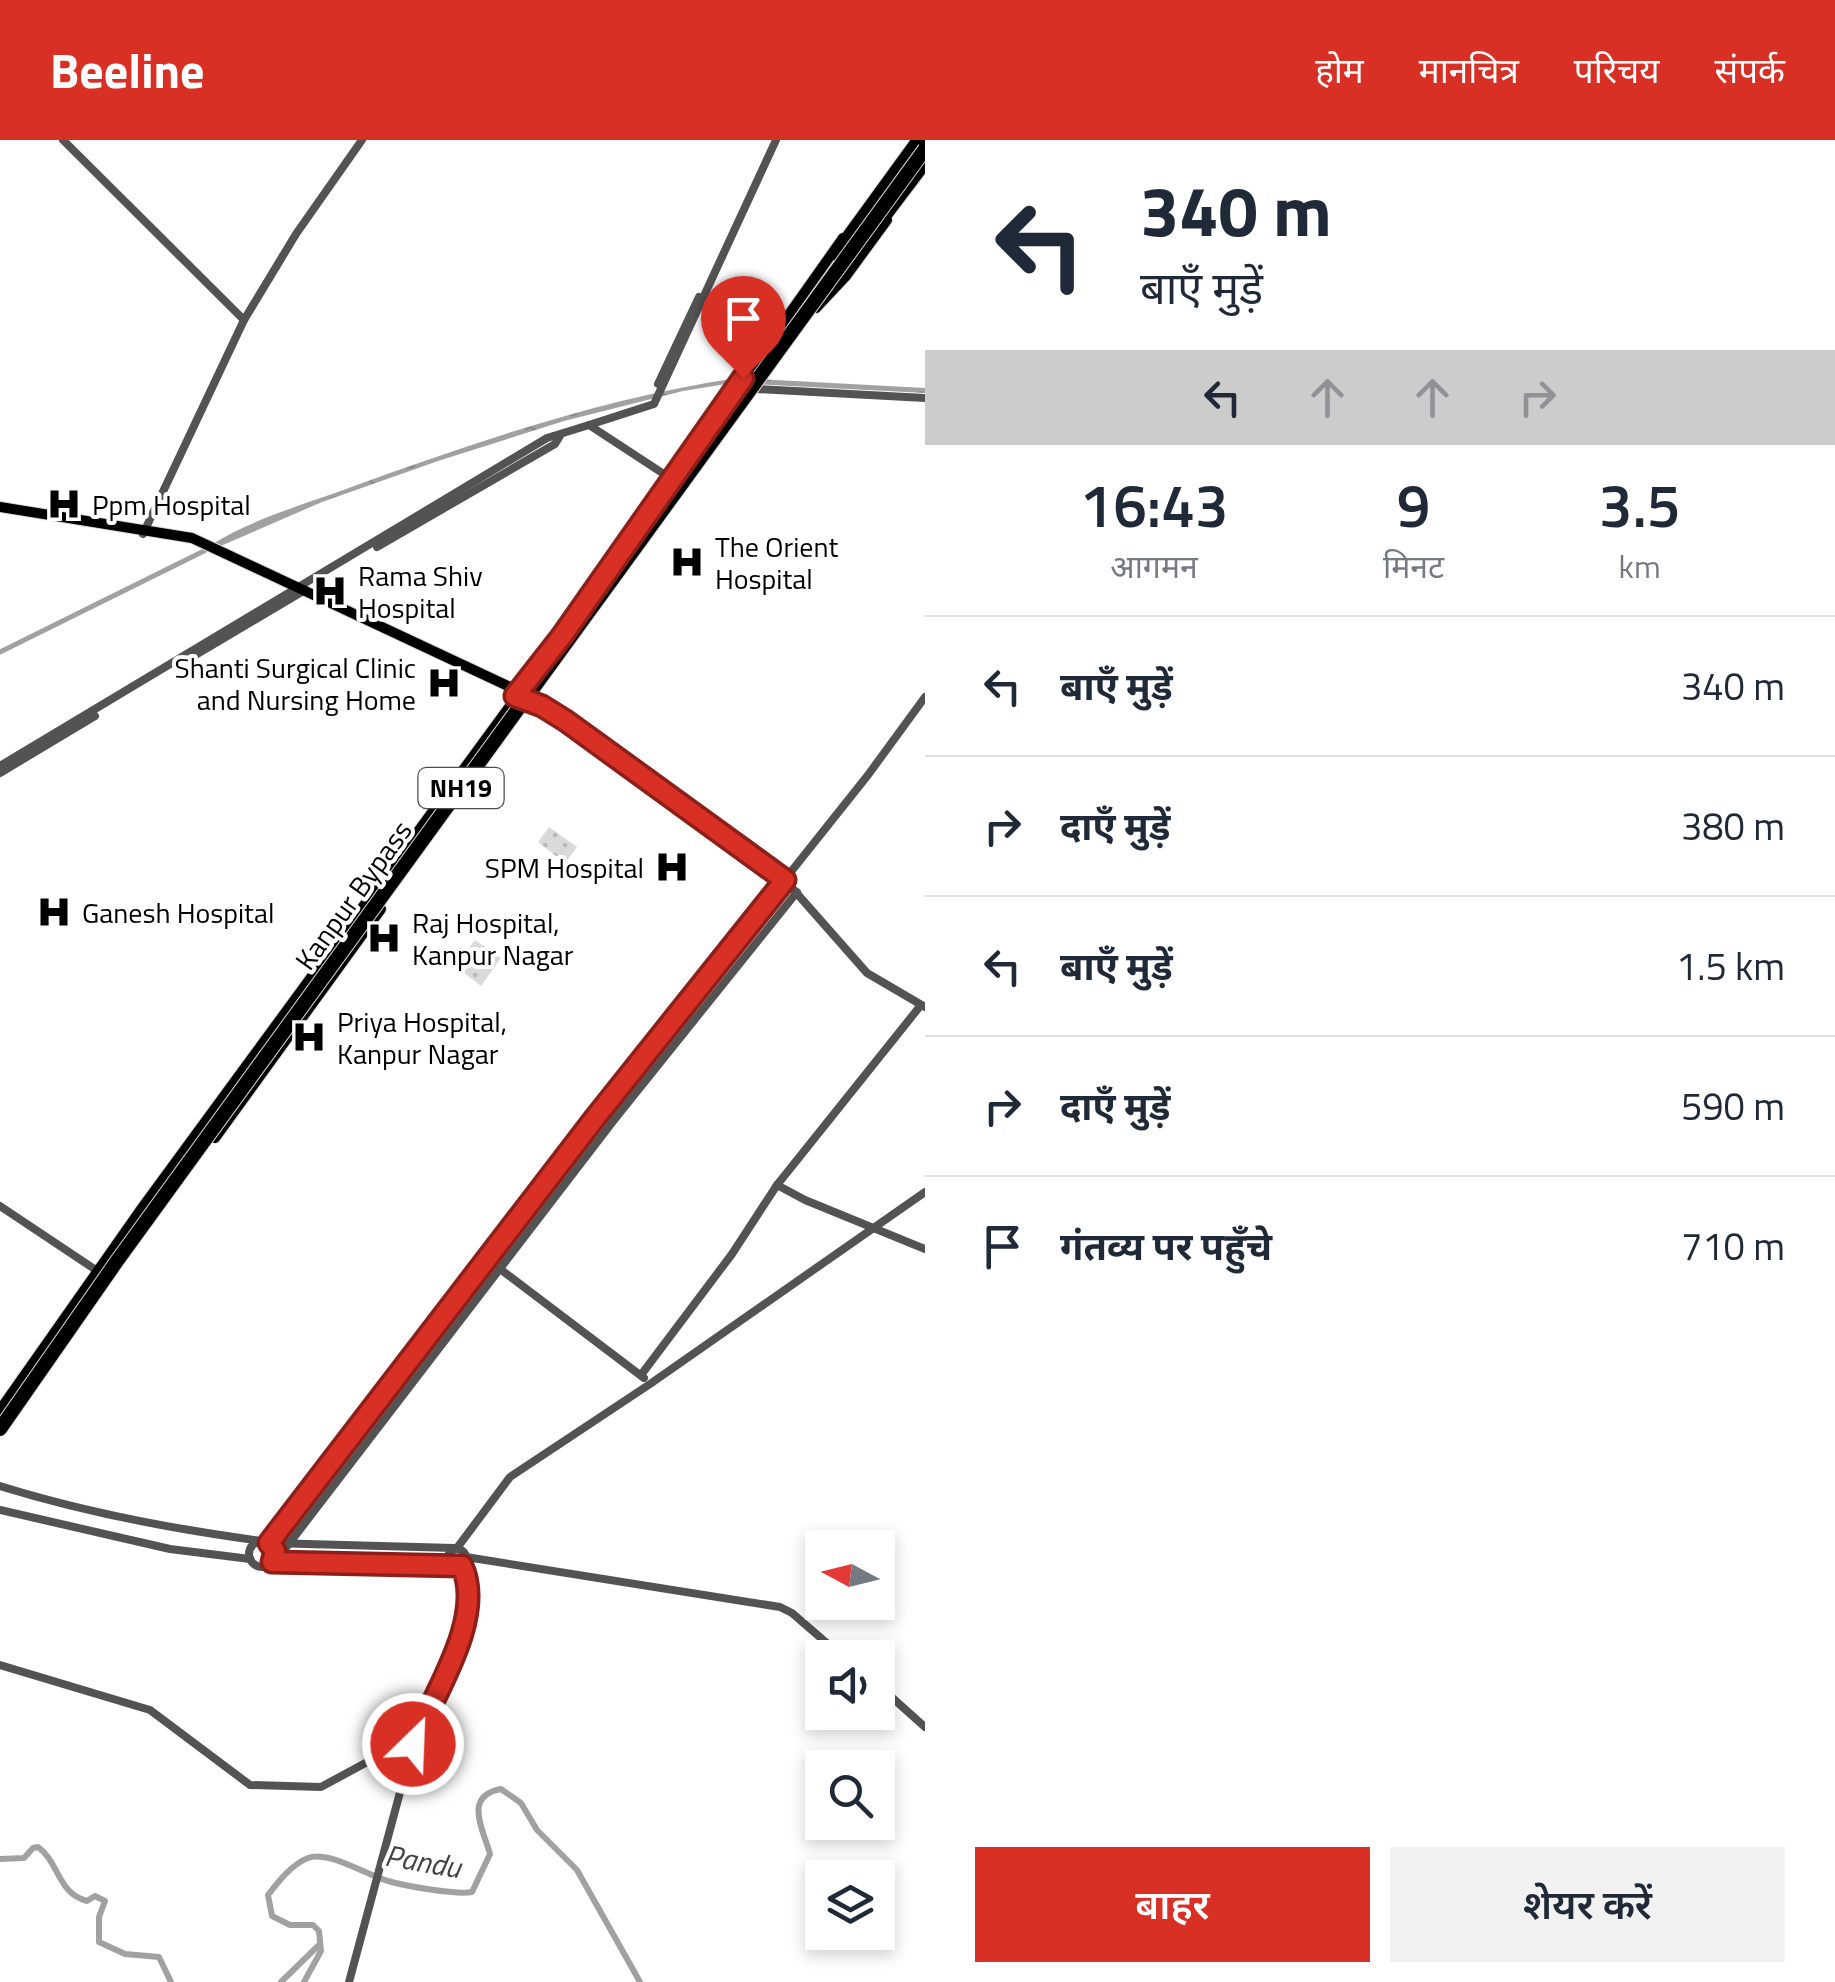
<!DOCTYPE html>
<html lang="hi">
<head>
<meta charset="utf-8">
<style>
  :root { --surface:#fff; --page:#f2f2f3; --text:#1f2937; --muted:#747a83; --line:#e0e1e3; --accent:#d93025 }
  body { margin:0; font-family:"Titillium Web","Noto Sans Devanagari",sans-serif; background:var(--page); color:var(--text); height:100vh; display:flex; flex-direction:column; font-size:38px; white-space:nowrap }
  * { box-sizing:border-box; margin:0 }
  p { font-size:32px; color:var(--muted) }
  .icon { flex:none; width:55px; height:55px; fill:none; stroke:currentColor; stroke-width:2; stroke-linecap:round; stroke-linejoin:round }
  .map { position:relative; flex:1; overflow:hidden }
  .drawer { display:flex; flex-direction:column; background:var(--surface); width:910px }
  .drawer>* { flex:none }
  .top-card { background:#fff; color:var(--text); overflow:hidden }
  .needle { width:65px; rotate:277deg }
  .buttons { position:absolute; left:805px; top:1390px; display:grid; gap:20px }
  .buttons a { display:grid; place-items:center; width:90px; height:90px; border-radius:0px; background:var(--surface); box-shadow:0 5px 15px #0003; font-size:50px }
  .pin { position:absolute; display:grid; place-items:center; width:85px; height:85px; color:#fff; margin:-102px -42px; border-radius:50% 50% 50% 0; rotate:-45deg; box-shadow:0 0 10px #0007 }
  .pin .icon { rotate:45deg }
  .me { position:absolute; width:110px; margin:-55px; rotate:24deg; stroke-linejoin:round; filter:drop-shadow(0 0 8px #0008) }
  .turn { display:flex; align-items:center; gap:35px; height:210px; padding:0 50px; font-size:45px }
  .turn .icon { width:130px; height:130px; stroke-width:2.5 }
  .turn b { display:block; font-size:70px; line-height:85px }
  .lanes { display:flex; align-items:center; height:95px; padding:0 50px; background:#0003; justify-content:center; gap:50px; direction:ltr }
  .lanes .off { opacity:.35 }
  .eta { display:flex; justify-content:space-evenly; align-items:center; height:170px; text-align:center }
  .eta b { font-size:60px; font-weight:600; line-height:70px }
  .button { display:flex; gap:20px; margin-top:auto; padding:20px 50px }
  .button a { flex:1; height:115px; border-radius:0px; background:var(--accent); color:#fff; font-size:40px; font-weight:600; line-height:115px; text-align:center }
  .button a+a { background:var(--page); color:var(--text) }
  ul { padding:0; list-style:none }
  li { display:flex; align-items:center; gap:30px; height:140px; padding:0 50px; border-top:2px solid var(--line) }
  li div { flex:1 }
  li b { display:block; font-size:38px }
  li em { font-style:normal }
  header { display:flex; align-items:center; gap:60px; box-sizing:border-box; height:140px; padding:0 50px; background:var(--accent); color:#fff }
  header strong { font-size:48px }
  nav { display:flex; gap:55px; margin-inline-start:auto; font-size:35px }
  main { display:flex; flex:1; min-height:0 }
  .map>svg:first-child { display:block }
  .park { fill:url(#park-dots) }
  .water { fill:url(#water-ripples) }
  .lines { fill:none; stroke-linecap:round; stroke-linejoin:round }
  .canal { stroke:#a1a1a1; stroke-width:5 }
  .river { stroke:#a1a1a1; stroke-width:6 }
  .major-casing { stroke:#dbdbdb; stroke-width:12 }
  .highway-casing { stroke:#dbdbdb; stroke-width:16 }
  .minor { stroke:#535353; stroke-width:8 }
  .major { stroke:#000; stroke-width:10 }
  .highway { stroke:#000; stroke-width:14 }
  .highway-bridge-casing { stroke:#dbdbdb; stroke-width:16; stroke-linecap:butt }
  .highway-bridge { stroke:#000; stroke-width:14 }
  .route-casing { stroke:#8d1f18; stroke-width:25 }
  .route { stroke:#d93025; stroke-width:18 }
  .labels { text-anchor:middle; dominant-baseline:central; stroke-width:8; stroke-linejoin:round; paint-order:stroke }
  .shield { fill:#fff; stroke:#4c4c4c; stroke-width:2.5 }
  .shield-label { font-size:25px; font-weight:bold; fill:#000 }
  .poi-label { font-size:28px; fill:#000; stroke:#fff; text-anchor:start }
  .street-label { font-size:28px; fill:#000; stroke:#fff }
  .water-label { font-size:30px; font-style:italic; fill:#424242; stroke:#fff }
</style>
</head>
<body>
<header>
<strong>Beeline</strong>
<nav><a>होम</a><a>मानचित्र</a><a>परिचय</a><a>संपर्क</a></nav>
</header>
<main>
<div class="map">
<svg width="925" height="1842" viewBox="0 0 925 1842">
  <defs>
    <pattern id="park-dots" width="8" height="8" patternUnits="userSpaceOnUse" patternTransform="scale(2.5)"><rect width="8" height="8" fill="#dadada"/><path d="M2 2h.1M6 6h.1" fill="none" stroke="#b9b9b9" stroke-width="1.8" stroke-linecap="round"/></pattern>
    <pattern id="water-ripples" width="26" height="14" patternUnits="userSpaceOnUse" patternTransform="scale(2.5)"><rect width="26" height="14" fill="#a1a1a1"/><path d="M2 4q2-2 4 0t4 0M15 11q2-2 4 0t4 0" fill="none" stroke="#898989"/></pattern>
  </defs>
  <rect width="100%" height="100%" fill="#fff"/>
  <!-- park -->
  <g class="park">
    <path d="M549,687L577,707L565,723L538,702Z"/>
    <path d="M475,800L501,818L481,846L455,826Z"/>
  </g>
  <!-- water -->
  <path class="water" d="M737,238L925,248V253L732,243L683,251L564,281L438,321L322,362L216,408L211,405C250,380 302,365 346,349C472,303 603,258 737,238Z"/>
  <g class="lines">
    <!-- canal -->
    <path class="canal" d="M0,512L210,408"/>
    <!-- river -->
    <g class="river">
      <path d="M0,1719L24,1718L33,1708L38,1707C59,1722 58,1754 87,1761L95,1756L105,1761L99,1777V1802L125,1814L159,1817L171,1842"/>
      <path d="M281,1842L319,1805"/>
      <path d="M304,1842L321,1811L319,1791L313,1785H290L272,1776L268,1755C278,1742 292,1724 308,1718C328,1710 366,1735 388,1741C405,1746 456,1755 472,1752L490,1714C483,1689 463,1656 501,1649L521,1663L537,1690L577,1730L640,1842"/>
    </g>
    <!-- major casing -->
    <g class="major-casing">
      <g id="major">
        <path d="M816,168L846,136L887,80"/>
        <path d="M0,367L192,398L523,553"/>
        <path d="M215,998L381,769"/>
        <path d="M0,1270L142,1068L562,495L843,98"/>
      </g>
    </g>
    <!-- highway casing -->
    <g class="highway-casing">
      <g id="highway">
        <path d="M878,84L925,22"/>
        <path d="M840,117L847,99L919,0"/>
      </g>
    </g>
    <!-- minor -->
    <g class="minor">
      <path d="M63,0L244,180"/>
      <path d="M658,244L699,157"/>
      <path d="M756,249L925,258"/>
      <path d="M589,285L654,264L776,0"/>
      <path d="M143,394L244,180L296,94L362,0"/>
      <path d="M377,407L555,304L560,296"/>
      <path d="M192,517L305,450"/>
      <path d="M533,557L785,740L867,833L925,867"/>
      <path d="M0,626L547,298L589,285L670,338"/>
      <path d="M0,633L95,576"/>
      <path d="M777,1045L805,1060L925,1109"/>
      <path d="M0,1066L99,1132"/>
      <path d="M500,1129L644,1238"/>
      <path d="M641,1235L732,1114L777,1045L921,865"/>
      <path d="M0,1346C87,1373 172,1389 262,1401"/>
      <path d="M0,1370L170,1409L250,1419"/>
      <circle cx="262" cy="1414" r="13"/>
      <path d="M269,1403L599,973L868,635L925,557"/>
      <path d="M270,1403L454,1408"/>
      <path d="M457,1408L510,1337L650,1244L925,1052"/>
      <circle cx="457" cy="1418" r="9"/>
      <path d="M466,1417L780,1467L792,1473L844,1518"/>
      <path d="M274,1422L419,1426L449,1424"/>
      <path d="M275,1422L614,980L797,752"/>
      <path d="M0,1525L150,1570L250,1645L321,1647L395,1607L413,1604"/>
      <path d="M878,1545L925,1587"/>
      <path d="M349,1842L413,1604L467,1475L469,1448L461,1426"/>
    </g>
    <!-- major -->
    <use href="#major" class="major"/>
    <!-- highway -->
    <use href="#highway" class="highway"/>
    <!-- highway-bridge casing -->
    <g class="highway-bridge-casing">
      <path id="highway-bridge" d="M0,1289L117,1121L925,9"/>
    </g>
    <!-- highway-bridge -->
    <use href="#highway-bridge" class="highway-bridge"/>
  </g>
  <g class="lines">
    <!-- route casing -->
    <g class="route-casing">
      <path id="route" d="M413,1604C433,1555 486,1478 462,1426L272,1422L275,1411L269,1403L595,978L785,740L566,581L542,566L515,556L562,496L743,238"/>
    </g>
    <!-- route -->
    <use href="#route" class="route"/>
  </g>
  <!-- icons -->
  <defs>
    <g id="hospital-bare" transform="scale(2.7)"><path d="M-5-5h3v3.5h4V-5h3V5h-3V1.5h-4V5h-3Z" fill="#000" stroke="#fff" stroke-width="2.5" paint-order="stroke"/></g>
  </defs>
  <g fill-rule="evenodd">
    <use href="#hospital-bare" x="64" y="364"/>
    <use href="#hospital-bare" x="687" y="422"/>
    <use href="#hospital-bare" x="330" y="451"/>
    <use href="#hospital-bare" x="444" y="543"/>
    <use href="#hospital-bare" x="672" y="727"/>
    <use href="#hospital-bare" x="54" y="772"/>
    <use href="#hospital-bare" x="384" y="798"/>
    <use href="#hospital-bare" x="309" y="897"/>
  </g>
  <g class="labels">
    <!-- shield labels -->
    <rect class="shield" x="418.5" y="628" width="85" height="40" rx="8"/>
    <g class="shield-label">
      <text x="461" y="648">NH19</text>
    </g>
    <!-- poi labels -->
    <g class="poi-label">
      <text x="92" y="364">Ppm Hospital</text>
      <text x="715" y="406">The Orient<tspan x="715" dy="32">Hospital</tspan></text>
      <text x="358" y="435">Rama Shiv<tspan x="358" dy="32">Hospital</tspan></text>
      <text x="416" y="527" text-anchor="end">Shanti Surgical Clinic<tspan x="416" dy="32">and Nursing Home</tspan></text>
      <text x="644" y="727" text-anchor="end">SPM Hospital</text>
      <text x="82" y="772">Ganesh Hospital</text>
      <text x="412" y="782">Raj Hospital,<tspan x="412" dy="32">Kanpur Nagar</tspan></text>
      <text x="337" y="881">Priya Hospital,<tspan x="337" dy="32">Kanpur Nagar</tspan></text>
    </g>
    <!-- street labels -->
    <g class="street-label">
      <text transform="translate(353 755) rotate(-54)">Kanpur Bypass</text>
    </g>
    <!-- water labels -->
    <g class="water-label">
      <text transform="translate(423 1721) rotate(10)">Pandu</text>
    </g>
  </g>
</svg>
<div class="buttons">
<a><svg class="needle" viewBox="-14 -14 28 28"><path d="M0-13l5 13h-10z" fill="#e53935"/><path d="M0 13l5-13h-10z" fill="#747a83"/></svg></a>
<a><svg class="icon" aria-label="sound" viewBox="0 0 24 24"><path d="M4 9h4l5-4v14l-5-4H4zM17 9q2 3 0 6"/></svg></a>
<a><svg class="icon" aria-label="search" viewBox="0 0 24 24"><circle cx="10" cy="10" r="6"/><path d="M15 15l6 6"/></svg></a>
<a><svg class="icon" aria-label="layers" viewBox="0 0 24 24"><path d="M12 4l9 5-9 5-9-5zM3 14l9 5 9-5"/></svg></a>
</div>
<div class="pin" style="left:743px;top:238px;background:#d93025"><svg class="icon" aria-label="arrive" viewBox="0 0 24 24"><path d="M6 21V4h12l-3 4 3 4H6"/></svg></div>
<svg class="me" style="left:413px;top:1604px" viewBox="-20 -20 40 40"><circle r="17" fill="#d93025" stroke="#fff" stroke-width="3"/><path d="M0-11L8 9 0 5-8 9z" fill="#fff"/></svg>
</div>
<section class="drawer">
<div class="top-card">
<div class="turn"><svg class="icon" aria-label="left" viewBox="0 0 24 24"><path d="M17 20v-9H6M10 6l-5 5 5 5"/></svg><div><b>340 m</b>बाएँ मुड़ें</div></div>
<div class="lanes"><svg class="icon" aria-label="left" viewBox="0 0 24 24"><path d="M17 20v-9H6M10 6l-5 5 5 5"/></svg><svg class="icon off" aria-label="ahead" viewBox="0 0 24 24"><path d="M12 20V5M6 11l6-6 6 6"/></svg><svg class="icon off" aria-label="ahead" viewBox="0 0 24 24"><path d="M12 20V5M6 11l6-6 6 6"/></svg><svg class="icon off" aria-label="right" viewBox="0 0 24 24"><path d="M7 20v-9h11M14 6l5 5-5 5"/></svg></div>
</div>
<div class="eta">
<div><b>16:43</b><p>आगमन</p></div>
<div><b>9</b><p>मिनट</p></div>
<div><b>3.5</b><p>km</p></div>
</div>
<ul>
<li><svg class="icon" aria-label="left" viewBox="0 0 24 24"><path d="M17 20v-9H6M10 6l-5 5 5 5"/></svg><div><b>बाएँ मुड़ें</b></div><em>340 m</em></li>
<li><svg class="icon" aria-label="right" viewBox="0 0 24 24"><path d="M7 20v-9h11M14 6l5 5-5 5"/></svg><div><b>दाएँ मुड़ें</b></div><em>380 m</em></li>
<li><svg class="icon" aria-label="left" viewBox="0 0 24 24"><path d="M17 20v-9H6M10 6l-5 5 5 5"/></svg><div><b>बाएँ मुड़ें</b></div><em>1.5 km</em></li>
<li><svg class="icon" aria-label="right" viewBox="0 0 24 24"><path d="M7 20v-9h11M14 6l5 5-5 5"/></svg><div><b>दाएँ मुड़ें</b></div><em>590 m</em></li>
<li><svg class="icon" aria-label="arrive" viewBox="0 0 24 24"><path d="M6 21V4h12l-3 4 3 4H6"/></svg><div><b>गंतव्य पर पहुँचे</b></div><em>710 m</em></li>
</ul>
<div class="button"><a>बाहर</a><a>शेयर करें</a></div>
</section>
</main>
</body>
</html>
